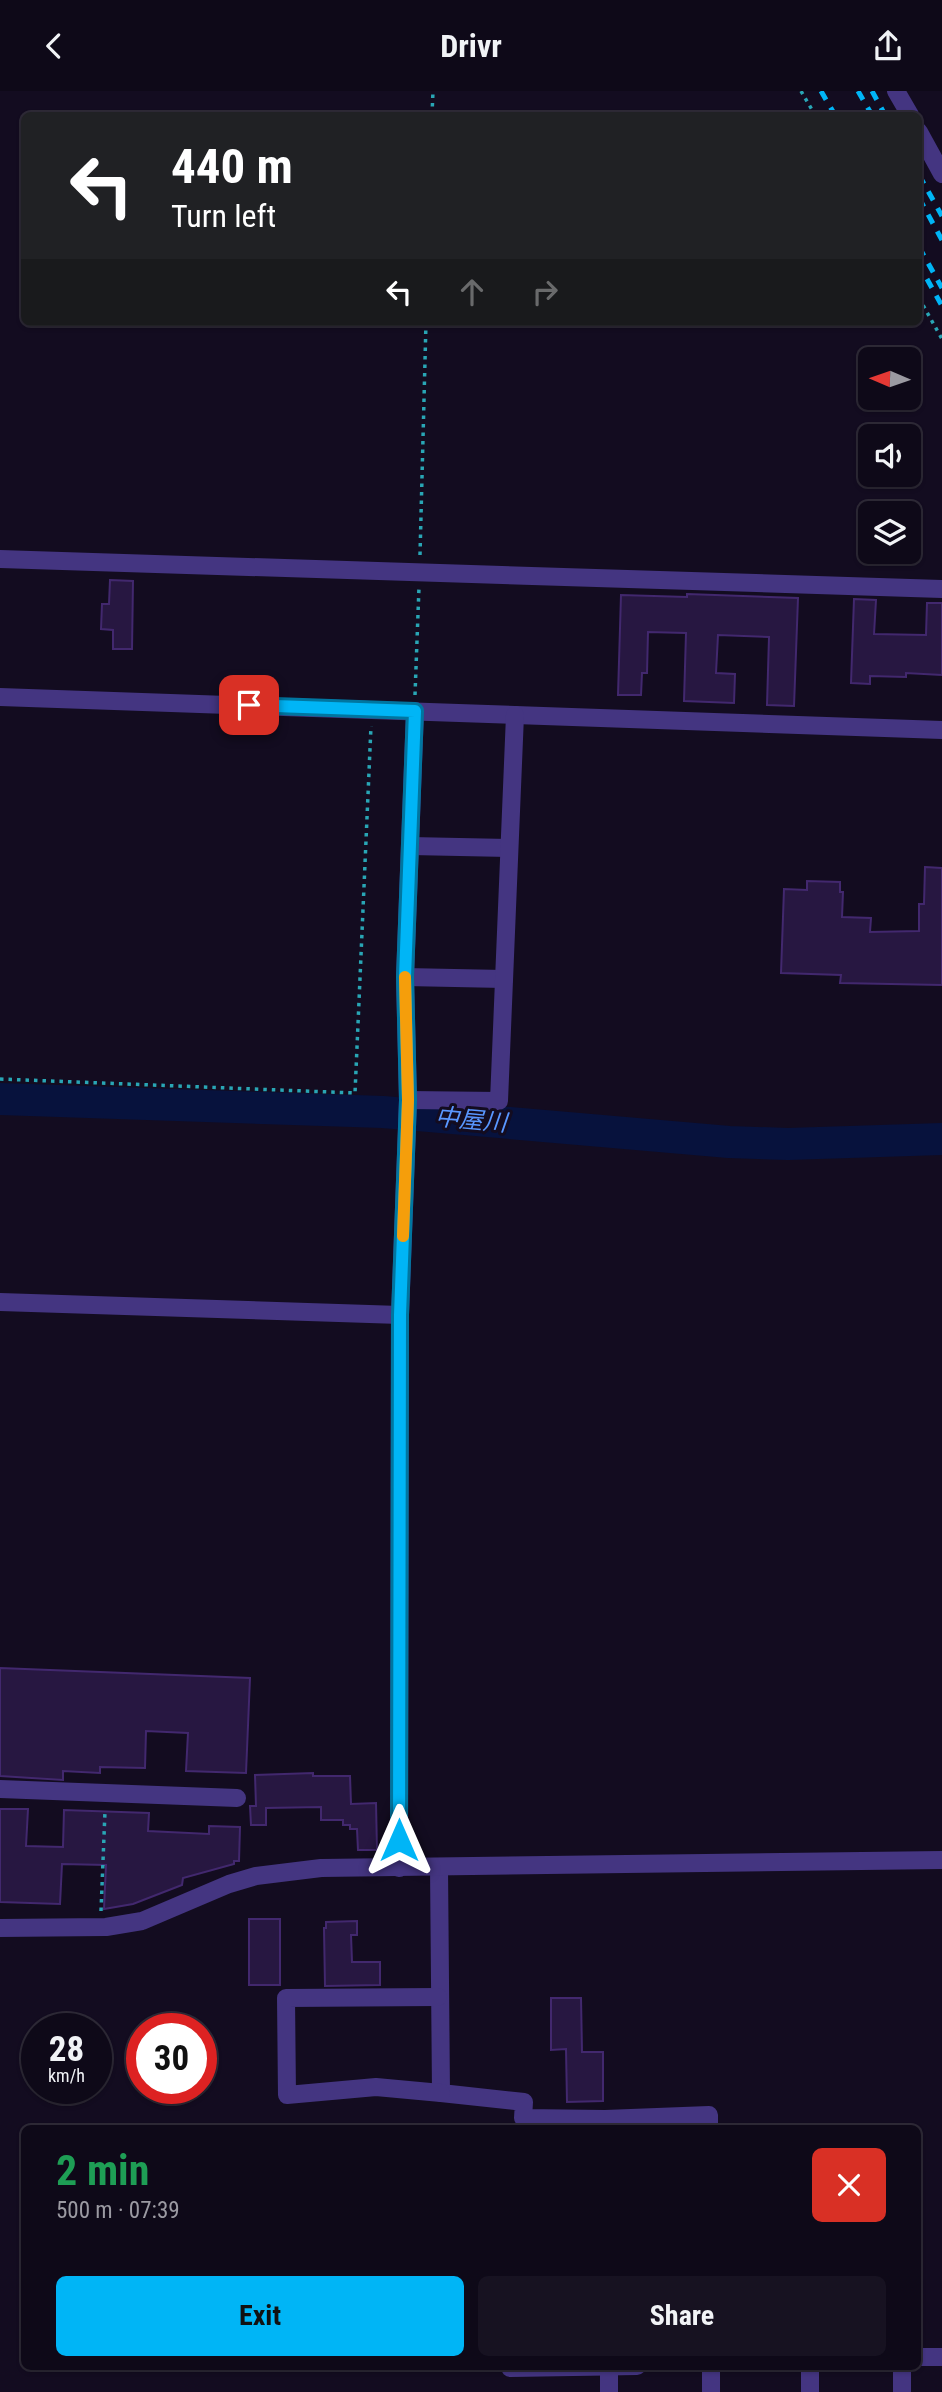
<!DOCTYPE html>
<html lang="en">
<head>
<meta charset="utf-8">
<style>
  :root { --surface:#0e0918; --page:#171221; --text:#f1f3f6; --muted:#9b9aa2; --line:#2e2a37; --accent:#00b5f6 }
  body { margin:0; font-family:"Roboto Condensed","Noto Sans JP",sans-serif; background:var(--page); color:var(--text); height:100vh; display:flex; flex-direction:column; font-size:26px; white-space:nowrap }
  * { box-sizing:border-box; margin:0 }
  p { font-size:23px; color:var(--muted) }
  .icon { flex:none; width:38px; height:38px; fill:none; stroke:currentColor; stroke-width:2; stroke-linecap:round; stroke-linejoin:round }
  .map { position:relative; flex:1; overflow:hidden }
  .panel { position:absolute; left:21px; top:2034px; width:900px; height:245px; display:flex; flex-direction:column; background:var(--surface); border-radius:10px; box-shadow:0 2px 5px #0004,0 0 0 2px var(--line) }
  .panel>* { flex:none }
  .banner { position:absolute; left:21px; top:21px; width:901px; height:214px; border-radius:10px; box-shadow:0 2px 5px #0004,0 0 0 2px var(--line); background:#202124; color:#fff; overflow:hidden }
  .needle { width:46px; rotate:272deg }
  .tools { position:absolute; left:858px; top:256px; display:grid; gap:14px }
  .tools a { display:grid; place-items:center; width:63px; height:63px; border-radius:10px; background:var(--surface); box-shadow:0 2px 5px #0004,0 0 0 2px var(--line); font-size:35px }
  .speed { position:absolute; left:21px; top:1922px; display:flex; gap:14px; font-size:35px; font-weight:700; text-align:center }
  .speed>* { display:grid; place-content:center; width:91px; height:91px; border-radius:50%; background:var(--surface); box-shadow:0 2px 5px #0004,0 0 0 2px var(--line); line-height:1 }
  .speed small { font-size:18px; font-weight:400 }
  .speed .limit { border:10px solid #d22; background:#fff; color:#111 }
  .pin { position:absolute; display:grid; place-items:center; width:60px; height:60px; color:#fff; margin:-30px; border-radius:14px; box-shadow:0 4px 10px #0006 }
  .me { position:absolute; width:77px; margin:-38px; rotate:0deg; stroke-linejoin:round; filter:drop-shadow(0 0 5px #0008) }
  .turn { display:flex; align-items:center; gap:24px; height:147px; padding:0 35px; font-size:32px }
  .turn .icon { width:91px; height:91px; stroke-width:2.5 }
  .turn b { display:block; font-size:49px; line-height:60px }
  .lanes { display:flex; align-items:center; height:66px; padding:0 35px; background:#0003; justify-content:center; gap:35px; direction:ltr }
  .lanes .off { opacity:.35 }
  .round { display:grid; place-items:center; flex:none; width:74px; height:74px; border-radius:10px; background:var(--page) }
  .headline { display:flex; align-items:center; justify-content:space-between; height:119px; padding:0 35px }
  h1 { font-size:42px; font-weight:700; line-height:52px; color:#1e9e55 }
  .button { display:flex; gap:14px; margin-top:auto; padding:14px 35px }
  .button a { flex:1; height:80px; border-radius:10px; background:var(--accent); color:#111; font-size:28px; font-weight:700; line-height:80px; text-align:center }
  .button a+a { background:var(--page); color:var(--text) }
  header { display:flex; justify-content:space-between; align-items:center; height:91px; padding:0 35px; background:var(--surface); font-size:32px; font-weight:700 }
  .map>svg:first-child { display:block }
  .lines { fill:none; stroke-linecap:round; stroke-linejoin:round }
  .river { stroke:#07123d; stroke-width:32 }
  .building { fill:#271741; stroke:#42286e; stroke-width:2 }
  .path { stroke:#29a6b5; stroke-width:3.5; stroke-dasharray:3.5 5; stroke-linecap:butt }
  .minor { stroke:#443581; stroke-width:18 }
  .rail { stroke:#00b5f6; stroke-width:5; stroke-dasharray:10 9; stroke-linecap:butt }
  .route-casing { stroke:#0076a0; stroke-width:18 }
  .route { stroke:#00b5f6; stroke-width:12 }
  .slow { stroke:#f59e0b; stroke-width:12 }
  .labels { text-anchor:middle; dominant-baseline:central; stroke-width:6; stroke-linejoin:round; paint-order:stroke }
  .water-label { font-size:24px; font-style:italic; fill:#5997ff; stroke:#130c20 }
</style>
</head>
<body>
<header><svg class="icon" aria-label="back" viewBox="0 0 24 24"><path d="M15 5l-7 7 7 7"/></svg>Drivr<svg class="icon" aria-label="share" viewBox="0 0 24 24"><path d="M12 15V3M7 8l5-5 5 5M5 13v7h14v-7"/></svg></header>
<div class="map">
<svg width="942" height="2301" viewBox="0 0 942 2301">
  <rect width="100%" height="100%" fill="#130c20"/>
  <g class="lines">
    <!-- river -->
    <path class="river" d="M0,1008L383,1021L729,1051L788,1053L942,1048"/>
  </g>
  <!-- building -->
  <g class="building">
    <path d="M110,489L133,490L132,558H113V539L101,538L102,513H109Z"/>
    <path d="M687,503L798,507L794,615L767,614L769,546L718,544L716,582L735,583L734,612L684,610L686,542L648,541L647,582H642L641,604H618L621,504L687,506Z"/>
    <path d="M854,508L876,509L874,543L926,544L927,512H942V584L906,582V586L870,585V593L851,592Z"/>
    <path d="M925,776L942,777V894L840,892L841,884L781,882L784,798L807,799V790L840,791V801H843L842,826L871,827L870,841L919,840V813H924Z"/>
    <path d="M0,1577L250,1587L246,1682L186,1680L188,1642L146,1640L145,1677L100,1676V1682L63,1680V1689L0,1685Z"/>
    <path d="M313,1682V1685H350L351,1713L376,1712L377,1759H358L357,1738H350V1734H343V1729H321V1716L266,1717V1734H251L250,1715H256L255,1684Z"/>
    <path d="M0,1718H28L26,1755L63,1756L64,1719L149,1722L148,1740L209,1743V1735L240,1736L239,1770H234V1773L183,1787L182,1794L133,1813L104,1818L106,1774L62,1773L60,1813L0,1811Z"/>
    <rect x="249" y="1828" width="31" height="66"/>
    <path d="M357,1830V1844H351L352,1871H380V1894L325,1895L324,1837H326V1831Z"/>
    <path d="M551,1907H581L582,1961H603V2010L567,2011L566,1958L551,1959Z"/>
  </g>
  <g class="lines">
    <!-- path -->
    <g class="path">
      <path d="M801,0L815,24"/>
      <path d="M432,24L433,0"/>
      <path d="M919,207L942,248"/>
      <path d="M420,464L426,231"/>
      <path d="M415,604L419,496"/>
      <path d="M0,988L355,1002L371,635"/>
      <path d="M101,1820L105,1720"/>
    </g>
    <!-- minor -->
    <g class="minor">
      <path d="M896,0L910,24"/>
      <path d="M919,41L942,83"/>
      <path d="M0,468L942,498"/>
      <path d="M0,606L942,639"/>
      <path d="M410,755L509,757"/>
      <path d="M405,886L504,888"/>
      <path d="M408,1009L499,1010L515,624"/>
      <path d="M0,1211L400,1224L399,1777"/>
      <path d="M400,1224L408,1009L405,886L415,620"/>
      <path d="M0,1698L237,1707"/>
      <path d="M439,1776L441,2002L524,2011L523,2027L605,2028L709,2024V2037"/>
      <path d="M0,1837L106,1836L142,1830L229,1793L256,1785L321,1777L942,1769"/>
      <path d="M438,1906L286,1907L287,2004L376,1996L441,2002"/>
      <path d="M917,2266H942"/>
      <path d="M510,2275V2277L637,2275"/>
      <path d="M609,2275V2301"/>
      <path d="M810,2275V2301"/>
      <path d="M711,2301V2275"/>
      <path d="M902,2301V2275"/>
    </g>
    <!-- rail -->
    <g class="rail">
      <path d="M821,0L835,24"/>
      <path d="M858,0L872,24"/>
      <path d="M872,0L885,24"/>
      <path d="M919,84L942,125"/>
      <path d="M919,107L942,149"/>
      <path d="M919,156L942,197"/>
      <path d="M927,188L942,215"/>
    </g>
  </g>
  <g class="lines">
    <!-- route casing -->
    <g class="route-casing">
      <path id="route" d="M249,614L415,620L405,886L408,1009L400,1224L399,1749"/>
    </g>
    <!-- route -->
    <use href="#route" class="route"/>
    <!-- slow -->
    <path class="slow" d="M403,1145L408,1009L405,886"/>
  </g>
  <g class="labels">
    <!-- water labels -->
    <g class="water-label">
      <text transform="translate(471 1029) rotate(5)">中屋川</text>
    </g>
  </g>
</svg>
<div class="tools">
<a><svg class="needle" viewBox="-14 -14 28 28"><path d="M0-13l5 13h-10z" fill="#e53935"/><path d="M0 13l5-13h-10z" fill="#9b9aa2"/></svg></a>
<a><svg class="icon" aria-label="sound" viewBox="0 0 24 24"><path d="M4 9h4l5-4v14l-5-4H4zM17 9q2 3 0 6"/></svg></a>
<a><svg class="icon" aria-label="layers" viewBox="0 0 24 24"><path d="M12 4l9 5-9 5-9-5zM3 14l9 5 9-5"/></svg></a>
</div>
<div class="speed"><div>28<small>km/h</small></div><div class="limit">30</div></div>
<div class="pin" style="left:249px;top:614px;background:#d93025"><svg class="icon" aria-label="arrive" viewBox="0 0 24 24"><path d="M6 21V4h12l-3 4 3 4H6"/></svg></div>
<svg class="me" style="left:399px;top:1749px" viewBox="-20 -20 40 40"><path d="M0-17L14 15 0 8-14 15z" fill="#00b5f6" stroke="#fff" stroke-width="4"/></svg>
<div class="banner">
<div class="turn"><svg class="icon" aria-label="left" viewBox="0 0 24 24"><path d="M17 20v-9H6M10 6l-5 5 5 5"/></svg><div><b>440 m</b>Turn left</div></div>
<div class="lanes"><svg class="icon" aria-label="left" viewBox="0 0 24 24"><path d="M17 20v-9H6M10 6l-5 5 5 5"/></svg><svg class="icon off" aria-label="ahead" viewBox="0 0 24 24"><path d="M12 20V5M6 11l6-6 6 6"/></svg><svg class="icon off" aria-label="right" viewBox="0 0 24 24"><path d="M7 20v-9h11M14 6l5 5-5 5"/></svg></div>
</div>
<section class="panel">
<div class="headline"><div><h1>2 min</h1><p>500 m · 07:39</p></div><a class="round" style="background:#d93025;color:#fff"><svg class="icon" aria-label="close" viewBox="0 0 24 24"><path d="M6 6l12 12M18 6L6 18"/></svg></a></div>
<div class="button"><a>Exit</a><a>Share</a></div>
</section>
</div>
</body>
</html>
